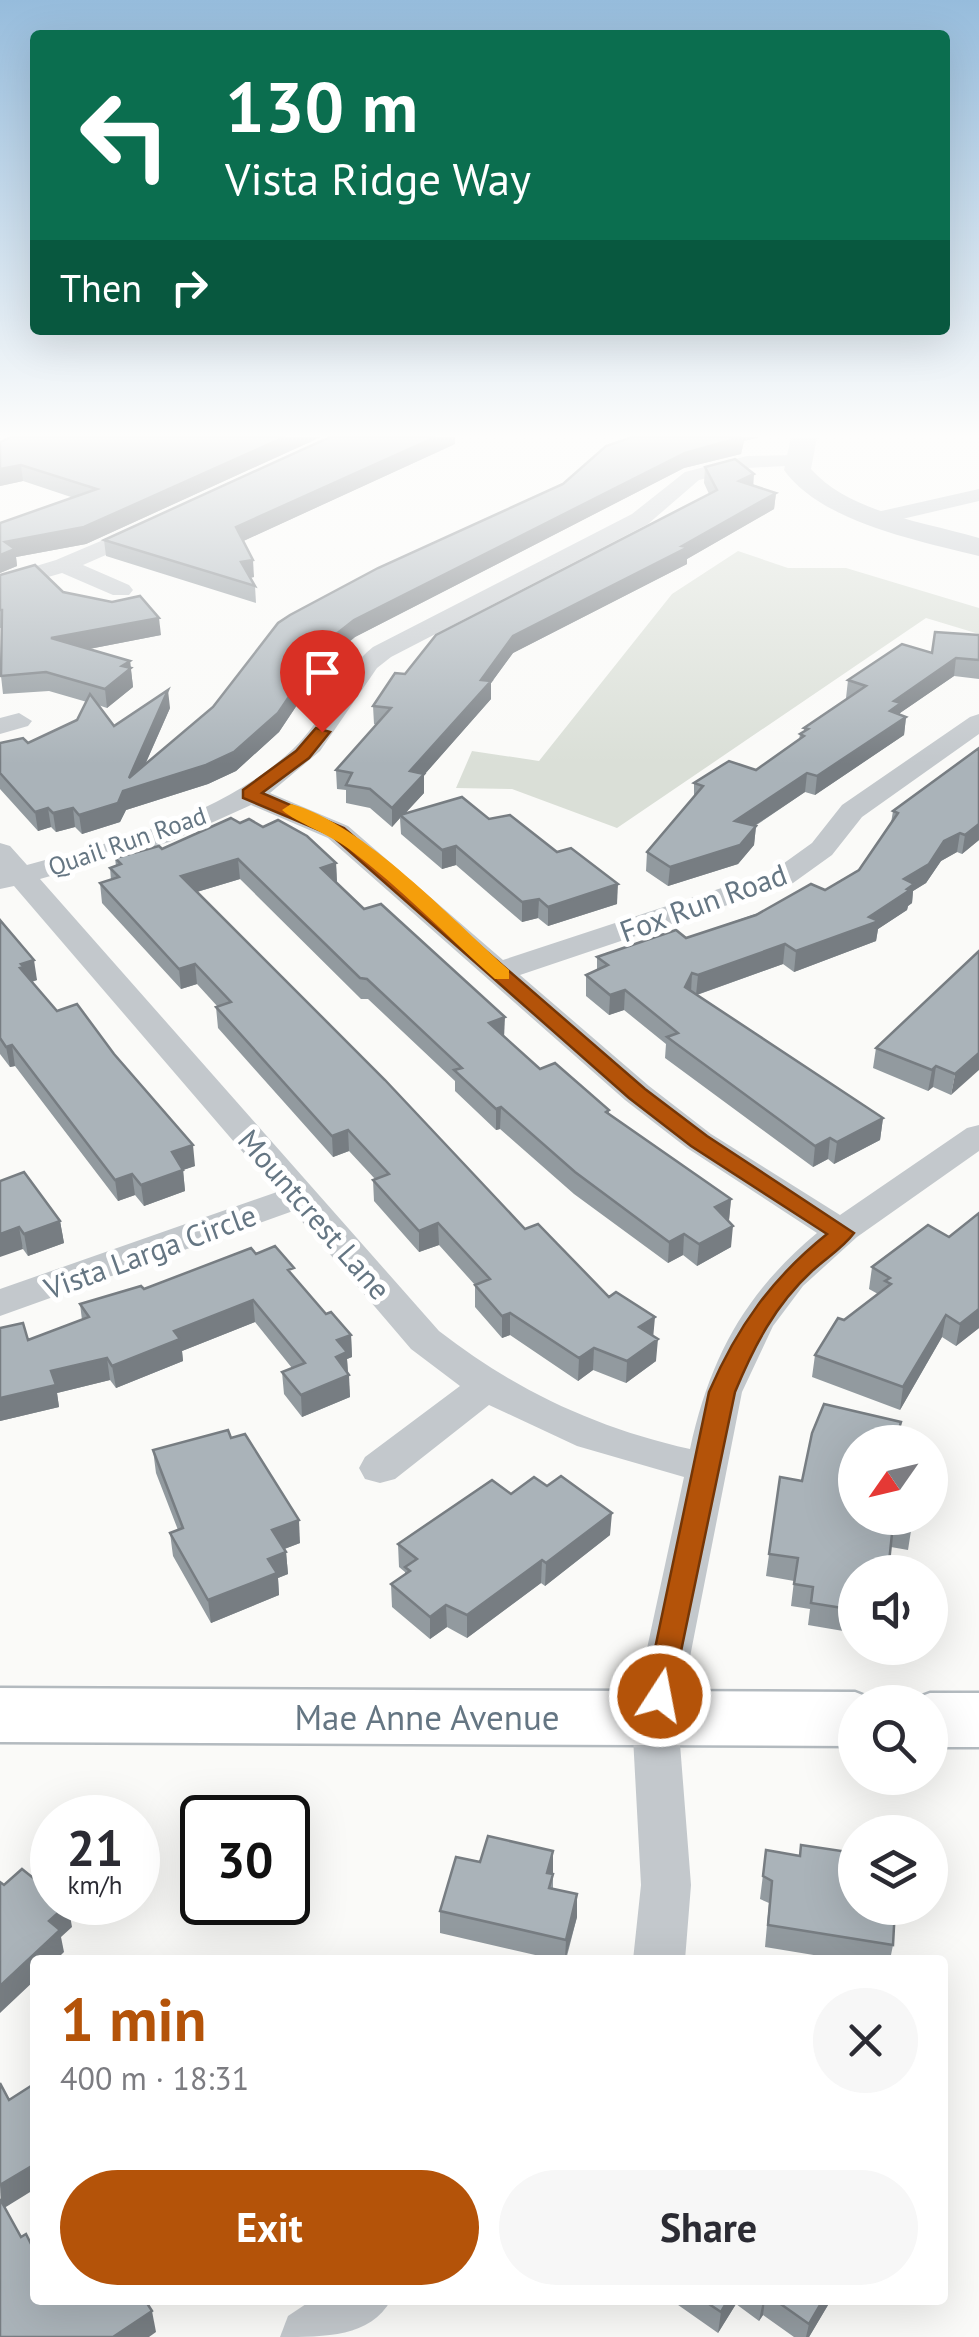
<!DOCTYPE html>
<html lang="en">
<head>
<meta charset="utf-8">
<style>
  :root { --surface:#fff; --page:#f7f7f7; --text:#2b2b33; --muted:#7c7c81; --accent:#b45309 }
  body { margin:0; font-family:"PT Sans",sans-serif; background:var(--page); color:var(--text); height:100vh; display:flex; flex-direction:column; font-size:38px; white-space:nowrap }
  * { box-sizing:border-box; margin:0 }
  p { font-size:32px; color:var(--muted) }
  .icon { flex:none; width:55px; height:55px; fill:none; stroke:currentColor; stroke-width:2; stroke-linecap:round; stroke-linejoin:round }
  .map { position:relative; flex:1; overflow:hidden }
  .panel { position:absolute; left:30px; top:1955px; width:918px; height:350px; display:flex; flex-direction:column; background:var(--surface); border-radius:10px; box-shadow:0 10px 40px #0002 }
  .panel>* { flex:none }
  .top-card { position:absolute; left:30px; top:30px; width:920px; height:305px; border-radius:10px; box-shadow:0 10px 40px #0002; background:#0b6e4f; color:#fff; overflow:hidden }
  .needle { width:65px; rotate:236deg }
  .controls { position:absolute; left:838px; top:1425px; display:grid; gap:20px }
  .controls a { display:grid; place-items:center; width:110px; height:110px; border-radius:50%; background:var(--surface); box-shadow:0 10px 40px #0002; font-size:50px }
  .speed { position:absolute; left:30px; top:1795px; display:flex; gap:20px; font-size:50px; font-weight:700; text-align:center }
  .speed>* { display:grid; place-content:center; width:130px; height:130px; border-radius:50%; background:var(--surface); box-shadow:0 10px 40px #0002; line-height:1 }
  .speed small { font-size:25px; font-weight:400 }
  .speed .limit { border:5px solid #111; border-radius:15px; background:#fff; color:#111 }
  .pin { position:absolute; display:grid; place-items:center; width:85px; height:85px; color:#fff; margin:-102px -42px; border-radius:50% 50% 50% 0; rotate:-45deg; box-shadow:0 0 10px #0007 }
  .pin .icon { rotate:45deg }
  .me { position:absolute; width:110px; margin:-55px; rotate:11deg; stroke-linejoin:round; filter:drop-shadow(0 0 8px #0008) }
  .turn { display:flex; align-items:center; gap:35px; height:210px; padding:0 30px; font-size:45px }
  .turn .icon { width:130px; height:130px; stroke-width:2.5 }
  .turn b { display:block; font-size:70px; line-height:85px }
  .then { display:flex; align-items:center; height:95px; padding:0 30px; background:#0003; gap:20px; font-size:38px }
  .round { display:grid; place-items:center; flex:none; width:105px; height:105px; border-radius:52px; background:var(--page) }
  .headline { display:flex; align-items:center; justify-content:space-between; height:170px; padding:0 30px }
  h1 { font-size:60px; font-weight:700; line-height:75px; color:var(--accent) }
  .action { display:flex; gap:20px; margin-top:auto; padding:20px 30px }
  .action a { flex:1; height:115px; border-radius:60px; background:var(--accent); color:#fff; font-size:40px; font-weight:700; line-height:115px; text-align:center }
  .action a+a { background:var(--page); color:var(--text) }
  .map>svg:first-child { display:block }
  .green { fill:#dadfd7 }
  .lines { fill:none; stroke-linecap:round; stroke-linejoin:round }
  .secondary-casing { stroke:#b3babf; stroke-width:5 }
  .minor { fill:#c3c8cc; fill-rule:evenodd }
  .tertiary { fill:#c3c8cc; fill-rule:evenodd }
  .secondary { fill:#fff; fill-rule:evenodd }
  .wall { fill:#929a9f }
  .shaded-wall { fill:#777d82 }
  .building { fill:#aab3b9; stroke:#777d82; stroke-width:2.5 }
  .route { fill:#b45309; stroke:#753606; stroke-width:2.5 }
  .slow { fill:#f59e0b }
  .labels { text-anchor:middle; dominant-baseline:central; stroke-width:10; stroke-linejoin:round; paint-order:stroke }
  .far-street-label { font-size:25px; fill:#657683; stroke:#fff }
  .street-label { font-size:30px; fill:#657683; stroke:#fff }
  .near-street-label { font-size:35px; fill:#657683; stroke:#fff }
</style>
</head>
<body>
<div class="map">
<svg width="979" height="2337" viewBox="0 0 979 2337">
  <rect width="100%" height="100%" fill="#fafaf8"/>
  <!-- green -->
  <path class="green" d="M738,551L788,568H846L979,608V634L926,618L617,828L512,789L456,788L472,751L539,761L672,594Z"/>
  <g class="lines">
    <!-- secondary casing -->
    <g class="secondary-casing">
      <g id="secondary">
        <path d="M0,1688L855,1692L880,1702H855V1746L0,1742Z"/>
        <path d="M930,1693H979V1747H930V1702H906Z"/>
      </g>
    </g>
    <!-- minor -->
    <g class="minor">
      <path d="M797,455L804,457V465L747,468L699,480L648,524L391,657L377,668L320,751L270,793L348,826L503,960L773,871L812,843L842,805L970,717L979,714V734L862,817L832,855L793,883L520,975L649,1086L711,1134L840,1215L967,1128L979,1125V1151L857,1237L803,1286L773,1326L742,1392L678,1718L691,1885L685,1960H633L641,1885L632,1718L684,1477L577,1446L489,1405L395,1479L380,1483L365,1479L359,1468L365,1457L460,1386L411,1349L293,1211L0,1316V1289L277,1192L14,886L0,889V843L10,846L27,865C120,840 221,817 293,749C325,719 339,674 373,647L632,514L685,472L747,456ZM251,805L328,838L625,1100L687,1148L817,1233C744,1294 710,1358 690,1449C596,1428 515,1390 439,1331L40,879L169,842Z"/>
      <path d="M979,489V501L885,523L874,517L877,512Z"/>
      <path d="M148,521L156,523L159,528L156,533L83,565L129,585L133,590L129,595H113L62,573L0,591V577L56,560Z"/>
      <path d="M19,713L32,721L28,726L0,734V718Z"/>
      <path d="M312,2300H391C370,2337 326,2337 280,2337L288,2316Z"/>
    </g>
    <!-- tertiary -->
    <path class="tertiary" d="M791,437H817L811,469C850,513 925,522 979,538V556C919,541 821,522 784,470Z"/>
    <!-- secondary -->
    <use href="#secondary" class="secondary"/>
  </g>
  <!-- wall -->
  <g class="wall">
    <path d="M11,437H321L86,544L16,557L17,566L0,573V523L74,498L23,481L0,486V442Z"/>
    <path d="M708,437H760L744,441L741,454L684,468L355,637L327,660L279,732L236,771L208,784L126,810L120,822L82,834L75,827L56,832L51,827L38,831L0,789V743H28L77,720L87,702L49,691L3,694L1,676L2,628H0V575L63,592L161,635L89,649L130,661L133,687L107,708L98,705L114,726L170,708L145,765L213,707Z"/>
    <path d="M455,444L243,541L254,577L250,578L255,586L256,603L106,556L104,540Z"/>
    <path d="M705,467L776,493L774,509L687,559V564L513,653L491,683V699L424,775V793L404,814L489,819L617,904L548,926L538,918L522,922L456,865L442,869L401,834L400,818L392,827L370,808L346,803V790L337,789L336,770L376,725L374,724L373,706L405,674L709,494L704,483Z"/>
    <path d="M979,635V679L954,676L900,713V715L906,717L904,735L815,795L805,792L755,826H756L754,845L738,864L668,886L646,871L647,852L694,797V783L756,770L799,740L800,734L804,732V728L848,699L846,698L848,680L932,653Z"/>
    <path d="M979,748V840L962,854L957,852L941,861L926,883L913,891L912,903L908,906L907,910L878,929L876,941L794,972L783,964L697,995L883,1118L880,1140L834,1164L828,1159L813,1167L665,1058L666,1044L624,1010L609,1015L586,996V975L597,970V957L686,938L825,890L859,870L891,823L893,811Z"/>
    <path d="M240,823L336,863L337,883L364,909L540,1069L609,1110V1114L731,1199L729,1220L731,1247L697,1266L683,1255L668,1263L574,1194L500,1129L496,1130L455,1091V1081L368,999H361L240,879L197,892L525,1229L609,1297L653,1337L656,1361L626,1383L593,1370L578,1381L510,1335L502,1338L475,1307V1285L439,1245L419,1252L374,1201L373,1180L375,1179L349,1151L333,1157L218,1028L216,1007H218L197,984L181,989L102,903L100,883L111,880L110,868L116,866L115,858L162,849Z"/>
    <path d="M0,920L37,980L32,982L195,1166L183,1170L185,1191L144,1206L135,1195L118,1201L15,1066L10,1067L0,1054Z"/>
    <path d="M979,951L951,1095L933,1087L928,1091L873,1068L876,1048Z"/>
    <path d="M0,1181L60,1221L64,1243L28,1256L23,1249Z"/>
    <path d="M256,1254L294,1277L326,1314L351,1335L352,1357L347,1359L350,1397L302,1417L284,1394L282,1372L292,1368L255,1322L182,1351L183,1361L116,1388L110,1380L57,1393L59,1407L0,1421V1328L28,1340L82,1320L80,1304L144,1289Z"/>
    <path d="M872,1267L979,1328L956,1346L942,1337L900,1410L812,1377L815,1355L844,1320L878,1294L869,1289Z"/>
    <path d="M824,1404L901,1422L898,1442H855V1518H913L908,1550L891,1547L888,1572H855V1633L808,1625L810,1609L791,1606L794,1581L766,1576L780,1477L802,1481L812,1433Z"/>
    <path d="M153,1450L300,1543L284,1549L286,1552L288,1574L278,1578L279,1595L211,1623L173,1556L170,1533L178,1530L156,1473Z"/>
    <path d="M610,1535L545,1586L541,1583L467,1638L447,1627L430,1639L392,1607L391,1584L405,1575V1572L399,1567L398,1544Z"/>
    <path d="M766,1850L893,1945L890,1960H844L765,1947L769,1903L760,1899Z"/>
    <path d="M553,1851V1889L577,1917L566,1960H557L440,1933V1911L480,1862Z"/>
    <path d="M671,2300H831L809,2337H794L763,2315L759,2321L736,2304L718,2333Z"/>
  </g>
  <!-- shaded-wall -->
  <g class="shaded-wall">
    <path d="M285,437H321L86,544L16,557L17,566L0,573V555L5,542Z"/>
    <path d="M436,437H455V444L237,544L236,527Z"/>
    <path d="M742,437H760L744,441L741,454L684,468L355,637L327,660L279,732L236,771L208,784L126,810L120,822L82,834L79,815L129,778L168,690L170,708L135,787L354,620L685,453Z"/>
    <path d="M21,465L23,481L0,486V469Z"/>
    <path d="M754,474L753,490L739,481Z"/>
    <path d="M776,493L774,509L687,559V564L513,653L491,683V699L424,775V793L402,817L400,815V818L392,827V808L410,771L513,636L682,546Z"/>
    <path d="M253,560L254,577L242,579L241,562Z"/>
    <path d="M159,618L161,635L53,656L51,638Z"/>
    <path d="M956,658L954,676L900,713L899,721L906,717L904,735L815,795L817,776L894,701Z"/>
    <path d="M130,661L133,687L107,708L105,689L122,666Z"/>
    <path d="M807,773L805,792L733,840L735,821Z"/>
    <path d="M48,808L51,827L38,831L35,812Z"/>
    <path d="M73,808L75,827L56,832L53,813Z"/>
    <path d="M979,824V840L962,854L965,835Z"/>
    <path d="M756,826L754,845L738,864L668,886L670,867Z"/>
    <path d="M960,833L957,852L941,861L926,883L913,891L912,903L908,906L907,910L878,929L876,941L794,972L796,951L869,917L904,879L944,841Z"/>
    <path d="M456,846V865L442,869V850Z"/>
    <path d="M238,859L240,879L183,896L181,876Z"/>
    <path d="M336,863L337,883L321,868Z"/>
    <path d="M618,884L617,904L548,926V907Z"/>
    <path d="M539,899L538,918L522,922V902Z"/>
    <path d="M785,944L783,964L696,995L698,975Z"/>
    <path d="M34,960L37,980L26,983L20,968L21,964Z"/>
    <path d="M195,964L197,984L181,989L179,969Z"/>
    <path d="M692,973L691,993L685,987Z"/>
    <path d="M625,990L624,1010L609,1015L610,995Z"/>
    <path d="M505,1017L504,1038L489,1023Z"/>
    <path d="M12,1045L15,1066L10,1067L6,1047Z"/>
    <path d="M979,1053V1070L951,1095L955,1074Z"/>
    <path d="M936,1066L933,1087L928,1091L932,1070Z"/>
    <path d="M501,1107L500,1129L496,1130V1109Z"/>
    <path d="M883,1118L880,1140L834,1164L837,1142Z"/>
    <path d="M348,1130L349,1151L333,1157L332,1136Z"/>
    <path d="M830,1138L828,1159L813,1167L815,1146Z"/>
    <path d="M193,1145L195,1166L183,1170L185,1191L144,1206L141,1185L172,1152Z"/>
    <path d="M132,1174L135,1195L118,1201L115,1180Z"/>
    <path d="M731,1199L729,1220L715,1207Z"/>
    <path d="M60,1221L64,1243L28,1256L24,1234Z"/>
    <path d="M438,1223L439,1245L419,1252V1231Z"/>
    <path d="M733,1226L731,1247L697,1266L699,1244Z"/>
    <path d="M19,1227L23,1249L0,1257V1234Z"/>
    <path d="M684,1234L683,1255L668,1263L669,1242Z"/>
    <path d="M253,1300L255,1322L182,1351L183,1361L116,1388L112,1366L174,1331Z"/>
    <path d="M979,1305V1328L956,1346L960,1324Z"/>
    <path d="M510,1313V1335L502,1338V1316Z"/>
    <path d="M946,1315L942,1337L900,1410L903,1387Z"/>
    <path d="M655,1317L653,1339L639,1327Z"/>
    <path d="M351,1335L352,1357L347,1359L348,1374L336,1357L337,1340Z"/>
    <path d="M658,1339L656,1361L626,1383L627,1361Z"/>
    <path d="M594,1348L593,1370L578,1381L579,1358Z"/>
    <path d="M107,1358L110,1380L57,1393L59,1407L0,1421V1398L51,1371Z"/>
    <path d="M349,1375L350,1397L302,1417L301,1395Z"/>
    <path d="M612,1513L610,1535L545,1586L546,1563Z"/>
    <path d="M299,1520L300,1543L274,1553L272,1530Z"/>
    <path d="M286,1552L288,1574L278,1578L279,1595L211,1623L208,1600L268,1559Z"/>
    <path d="M542,1560L541,1583L467,1638V1615Z"/>
    <path d="M446,1605L447,1627L430,1639V1617Z"/>
    <path d="M553,1851V1873L547,1896V1873Z"/>
    <path d="M577,1894V1917L565,1960L566,1940Z"/>
    <path d="M68,1904L72,1927L61,1937L64,1952L56,1960H35V1980L0,2013V1986L49,1921Z"/>
    <path d="M35,2164V2189L1,2210L0,2185Z"/>
    <path d="M728,2300H737L736,2304L718,2333L721,2312Z"/>
    <path d="M763,2300H765L763,2315L759,2321Z"/>
    <path d="M823,2300H831L809,2337H806L809,2324Z"/>
    <path d="M152,2311L156,2332L149,2337H113Z"/>
  </g>
  <!-- building -->
  <g class="building">
    <path d="M11,437H285L84,527L5,542L15,549L0,555V523L97,489L21,465L0,469V442Z"/>
    <path d="M330,437H436L236,527L253,560L241,562L255,586L104,540Z"/>
    <path d="M632,437H742L685,453L354,620L326,642L278,713L234,752L206,765L123,791L118,803L79,815L73,808L53,813L48,808L35,812L0,773V743L23,738L28,743L77,720L90,694L114,726L168,690L129,778L213,707L278,623L290,615L378,568L563,484L606,446Z"/>
    <path d="M735,459L754,474L739,481L776,493L682,546L688,547L513,636L481,680L491,681L410,771L424,774L392,808L370,789L346,785L352,773L336,770L391,708L373,706L395,673L405,674L436,635L717,490L705,467Z"/>
    <path d="M35,565L63,592L112,602L140,596L159,618L51,638L130,661L122,666L131,668L105,689L46,672L1,676L2,610H0V575Z"/>
    <path d="M935,632L979,635V660L956,658L894,701L901,703L890,711L906,717L817,776L807,773L735,821L756,826L740,845L670,867L647,852L703,786L694,783L729,761L756,770L804,736L800,734L808,729L804,728L866,686L848,680L902,644L932,653Z"/>
    <path d="M979,748V824L965,835L960,833L944,841L929,864L904,879L914,884L907,889L910,890L869,917L879,921L796,951L785,944L698,975L692,973L685,987L883,1118L837,1142L830,1138L815,1146L667,1037L678,1033L625,990L610,995L586,975L608,965L597,957L676,930L686,938L756,915L811,884L825,890L859,870L898,813L893,811Z"/>
    <path d="M462,797L489,819L510,815L557,852L571,848L618,884L548,907L539,899L522,902L456,846L442,850L400,815Z"/>
    <path d="M231,818L240,823L249,819L263,827L278,820L307,836L336,863L321,868L364,909L381,904L505,1017L489,1023L540,1069L555,1063L609,1110L606,1112L731,1199L715,1207L733,1226L699,1244L684,1234L669,1242L575,1172L501,1107L496,1109L454,1070L462,1068L367,979L360,978L238,859L181,876L385,1080L525,1229L538,1224L609,1297L616,1292L655,1317L639,1327L658,1339L627,1361L594,1348L579,1358L510,1313L502,1316L475,1285L490,1279L438,1223L419,1231L373,1180L389,1174L348,1130L332,1136L216,1007L231,1002L195,964L179,969L100,883L119,877L110,868L121,864L115,858L159,846L162,849Z"/>
    <path d="M0,920L34,960L21,964L24,967L20,968L57,1011L77,1004L114,1054L193,1145L172,1152L183,1170L141,1185L132,1174L115,1180L12,1045L6,1047L0,1038Z"/>
    <path d="M979,951V1053L955,1074L936,1066L932,1070L876,1048Z"/>
    <path d="M24,1172L60,1221L24,1234L19,1227L0,1234V1181Z"/>
    <path d="M979,1213V1309L960,1324L946,1315L903,1387L815,1355L838,1318L844,1320L891,1284L885,1281L890,1278L872,1267L928,1225L949,1237Z"/>
    <path d="M275,1246L294,1268L288,1270L326,1314L331,1312L351,1335L337,1340L347,1352L336,1357L349,1375L301,1395L282,1372L305,1363L253,1300L174,1331L180,1339L112,1366L107,1358L51,1371L56,1385L0,1398V1328L23,1323L28,1340L89,1317L80,1304L141,1286L144,1289L251,1248L256,1254Z"/>
    <path d="M824,1404L901,1422L895,1442H855V1518H913L911,1528L893,1524L888,1572H855V1610L811,1603L813,1587L794,1584L798,1558L769,1554L780,1477L802,1481L812,1433Z"/>
    <path d="M228,1430L231,1438L245,1434L299,1520L272,1530L286,1552L268,1559L277,1573L208,1600L170,1533L183,1528L153,1450Z"/>
    <path d="M561,1476L612,1513L546,1563L542,1560L467,1615L446,1605L430,1617L391,1584L410,1571L405,1567L417,1559L398,1544L492,1480L511,1494L534,1477L547,1486Z"/>
    <path d="M488,1836L553,1851L547,1873L553,1874L549,1888L577,1894L566,1940L440,1911L456,1857L480,1862Z"/>
    <path d="M801,1845L855,1853V1908H895L893,1945L768,1925L772,1881L763,1876L766,1850L800,1856Z"/>
    <path d="M22,1869L52,1893V1902H65L68,1904L49,1921L60,1930L0,1986V1882L4,1885Z"/>
    <path d="M0,2083L9,2100L34,2084L35,2086V2164L0,2185Z"/>
    <path d="M0,2199L21,2237L26,2234L35,2252V2300H145L152,2311L113,2337H0Z"/>
    <path d="M703,2300H728L721,2312Z"/>
    <path d="M775,2300H823L809,2324Z"/>
  </g>
  <!-- sky -->
  <linearGradient id="sky" x2="0" y2="1"><stop stop-color="#96bcdc"/><stop offset="0.57" stop-color="#fdfdfc"/><stop offset="1" stop-color="#fdfdfc" stop-opacity="0"/></linearGradient>
  <rect width="979" height="764" fill="url(#sky)"/>
  <!-- route -->
  <path class="route" d="M316,728L330,732L309,758L262,793L344,828L645,1089L707,1136L854,1233C843,1248 826,1258 812,1271C775,1305 754,1346 735,1392L670,1704L660,1708L649,1704L645,1696L709,1392C737,1327 772,1278 827,1234L691,1146L629,1098L331,835L243,798V790L296,751Z"/>
  <!-- slow -->
  <path class="slow" d="M291,804C364,824 451,919 509,970V979H495C447,936 400,887 349,849C329,834 297,823 282,810Z"/>
  <g class="labels">
    <!-- far-street labels -->
    <g class="far-street-label">
      <text transform="translate(127 841) rotate(-19)">Quail Run Road</text>
    </g>
    <!-- street labels -->
    <g class="street-label">
      <text transform="translate(703 902) rotate(-20)">Fox Run Road</text>
      <text transform="translate(315 1214) rotate(49)">Mountcrest Lane</text>
      <text transform="translate(150 1251) rotate(-20)">Vista Larga Circle</text>
    </g>
    <!-- near-street labels -->
    <g class="near-street-label">
      <text x="427" y="1717">Mae Anne Avenue</text>
    </g>
  </g>
</svg>
<div class="controls">
<a><svg class="needle" viewBox="-14 -14 28 28"><path d="M0-13l5 13h-10z" fill="#e53935"/><path d="M0 13l5-13h-10z" fill="#7c7c81"/></svg></a>
<a><svg class="icon" aria-label="sound" viewBox="0 0 24 24"><path d="M4 9h4l5-4v14l-5-4H4zM17 9q2 3 0 6"/></svg></a>
<a><svg class="icon" aria-label="search" viewBox="0 0 24 24"><circle cx="10" cy="10" r="6"/><path d="M15 15l6 6"/></svg></a>
<a><svg class="icon" aria-label="layers" viewBox="0 0 24 24"><path d="M12 4l9 5-9 5-9-5zM3 14l9 5 9-5"/></svg></a>
</div>
<div class="speed"><div>21<small>km/h</small></div><div class="limit">30</div></div>
<div class="pin" style="left:322px;top:732px;background:#d93025"><svg class="icon" aria-label="arrive" viewBox="0 0 24 24"><path d="M6 21V4h12l-3 4 3 4H6"/></svg></div>
<svg class="me" style="left:660px;top:1696px" viewBox="-20 -20 40 40"><circle r="17" fill="#b45309" stroke="#fff" stroke-width="3"/><path d="M0-11L8 9 0 5-8 9z" fill="#fff"/></svg>
<div class="top-card">
<div class="turn"><svg class="icon" aria-label="left" viewBox="0 0 24 24"><path d="M17 20v-9H6M10 6l-5 5 5 5"/></svg><div><b>130 m</b>Vista Ridge Way</div></div>
<div class="then">Then<svg class="icon" aria-label="right" viewBox="0 0 24 24"><path d="M7 20v-9h11M14 6l5 5-5 5"/></svg></div>
</div>
<section class="panel">
<div class="headline"><div><h1>1 min</h1><p>400 m · 18:31</p></div><a class="round"><svg class="icon" aria-label="close" viewBox="0 0 24 24"><path d="M6 6l12 12M18 6L6 18"/></svg></a></div>
<div class="action"><a>Exit</a><a>Share</a></div>
</section>
</div>
</body>
</html>
